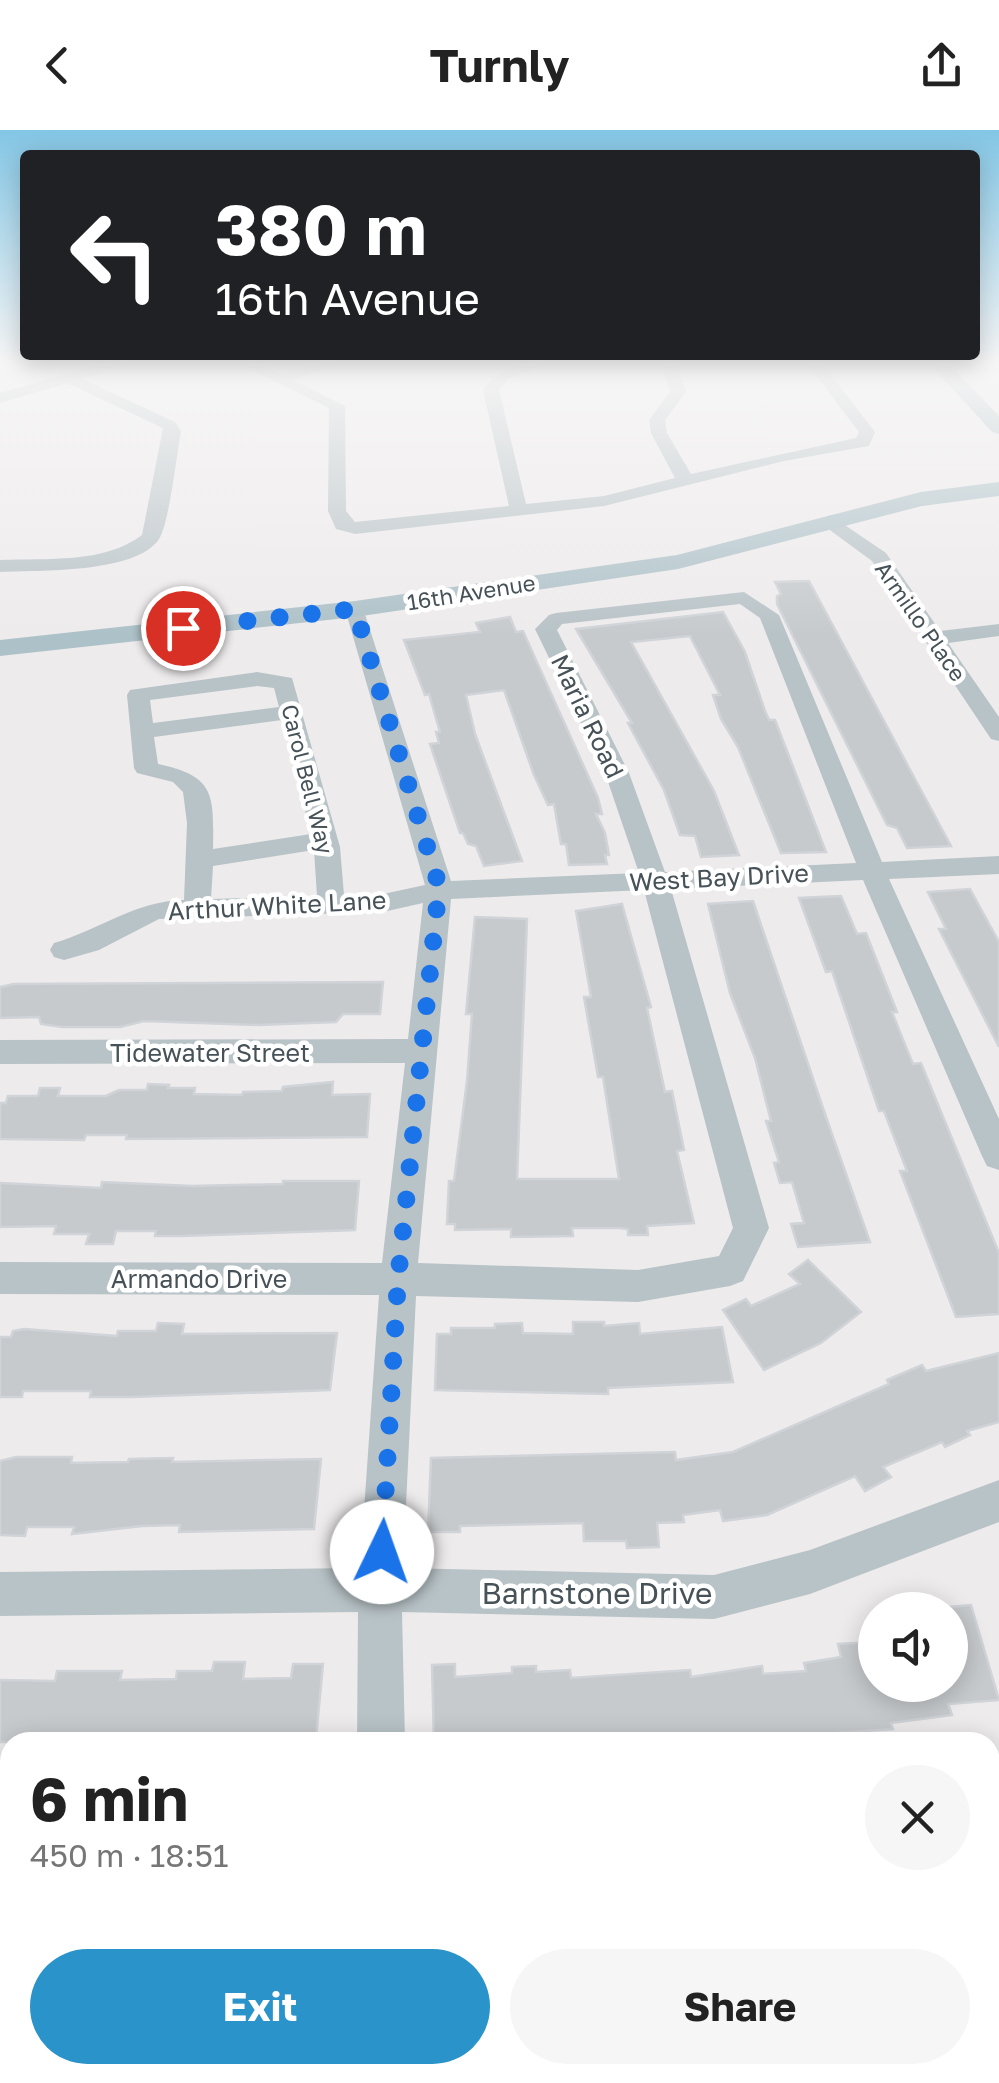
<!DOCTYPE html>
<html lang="en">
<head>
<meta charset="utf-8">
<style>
  :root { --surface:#fff; --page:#f6f6f6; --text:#222; --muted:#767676; --accent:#2993ca }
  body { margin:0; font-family:"Golos Text",sans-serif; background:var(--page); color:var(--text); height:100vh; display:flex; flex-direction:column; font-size:38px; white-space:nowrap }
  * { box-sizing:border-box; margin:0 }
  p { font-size:32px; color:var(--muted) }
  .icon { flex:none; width:55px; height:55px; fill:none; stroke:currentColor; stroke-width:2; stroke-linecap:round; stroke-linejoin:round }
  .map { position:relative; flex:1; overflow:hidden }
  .panel { position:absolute; left:0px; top:1602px; width:1000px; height:352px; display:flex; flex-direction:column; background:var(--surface); border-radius:30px 30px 0 0; box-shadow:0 5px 25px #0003 }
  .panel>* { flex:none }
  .hud { position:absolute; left:20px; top:20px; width:960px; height:210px; border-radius:10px; box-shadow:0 5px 25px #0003; background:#202124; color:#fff; overflow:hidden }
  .controls { position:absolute; left:858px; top:1462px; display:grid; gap:20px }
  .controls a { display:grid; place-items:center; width:110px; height:110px; border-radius:50%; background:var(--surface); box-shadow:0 5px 25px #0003; font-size:50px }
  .pin { position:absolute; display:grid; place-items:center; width:85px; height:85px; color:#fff; margin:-42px; border:5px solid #fff; border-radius:50%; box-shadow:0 2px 10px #0007 }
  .me { position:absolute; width:110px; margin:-55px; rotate:3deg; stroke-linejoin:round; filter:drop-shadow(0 0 8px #0008) }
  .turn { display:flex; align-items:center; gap:35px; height:210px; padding:0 30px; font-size:45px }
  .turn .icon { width:130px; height:130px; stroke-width:2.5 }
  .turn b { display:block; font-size:70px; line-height:85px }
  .round { display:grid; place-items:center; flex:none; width:105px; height:105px; border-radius:52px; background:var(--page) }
  .head { display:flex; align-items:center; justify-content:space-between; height:170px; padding:0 30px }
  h1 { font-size:60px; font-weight:700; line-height:75px }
  .button { display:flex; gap:20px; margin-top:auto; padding:20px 30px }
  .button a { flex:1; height:115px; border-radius:60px; background:var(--accent); color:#fff; font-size:40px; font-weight:700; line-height:115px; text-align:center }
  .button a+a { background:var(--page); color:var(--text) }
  header { display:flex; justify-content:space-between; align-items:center; height:130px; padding:0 30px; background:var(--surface); font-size:45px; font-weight:700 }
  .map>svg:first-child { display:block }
  .building { fill:#c6cacd; stroke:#d0d3d7; stroke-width:2.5 }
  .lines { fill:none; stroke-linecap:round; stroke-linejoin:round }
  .minor { fill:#b8c3c7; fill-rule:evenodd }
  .major { fill:#adc1c8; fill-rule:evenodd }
  .route { stroke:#1a73e8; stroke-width:18; stroke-dasharray:0 32.4 }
  .labels { text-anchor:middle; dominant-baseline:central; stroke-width:9; stroke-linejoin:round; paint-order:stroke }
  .far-street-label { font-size:22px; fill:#465257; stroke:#fff }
  .street-label { font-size:25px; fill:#465257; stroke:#fff }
  .near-street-label { font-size:30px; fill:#465257; stroke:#fff }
</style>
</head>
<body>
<header><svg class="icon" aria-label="back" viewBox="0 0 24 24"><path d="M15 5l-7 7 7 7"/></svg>Turnly<svg class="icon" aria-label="share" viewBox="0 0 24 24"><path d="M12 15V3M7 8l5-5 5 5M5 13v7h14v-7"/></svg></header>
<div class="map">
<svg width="999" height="1953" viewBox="0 0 999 1953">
  <rect width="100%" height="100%" fill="#eeebec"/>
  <!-- building -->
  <g class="building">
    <path d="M809,451L915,649L951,716L907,718L897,698L887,695L777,474V466L781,464L775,452Z"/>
    <path d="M723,482L745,522L765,581L769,590H775L826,722L781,723L738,617L721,589L713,565H720L690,506L631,512L714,661L739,725L701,727L695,706L680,705L664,660L628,593H632L576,499Z"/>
    <path d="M510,487L516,502L523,501L598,668L602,684H596L605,703L609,725H605L607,734L569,735L566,714H561L554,674L548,675L534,645L504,560L466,565L475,604L522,731L484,736L476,716L468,714L463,703H460L430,614L439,613L436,602H440L429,564L425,565L404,510L480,502L476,493Z"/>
    <path d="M970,759L999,812V917L939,799H946L928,762Z"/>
    <path d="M841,766L857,804L866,803L897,882H892L904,912L913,934L921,933L999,1123V1184L956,1187L900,1041H907L884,981H879L832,841L826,842L799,768Z"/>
    <path d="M753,771L826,987L870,1112L798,1117L791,1094L804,1093L792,1052L780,1053L774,1033L779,1032L766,991H771L755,928L730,863L708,774Z"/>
    <path d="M622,774L651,877L647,878L665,962L672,961L684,1020L677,1021L694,1093L647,1096L648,1105H628V1099L620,1098H572L573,1106L511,1107V1099L455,1100V1094H447L449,1051H454L467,951L472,884H466L475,787L527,789L517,1049H619L603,947H598L584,867H591L576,781Z"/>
    <path d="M383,852L380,884H343L336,892L258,895L144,891L120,897H62L41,894L39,887L0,888V857L14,854Z"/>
    <path d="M333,952L332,965L370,964L367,1007L126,1009L127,1005H86L84,1010L0,1009V973H6L8,966H38L40,958H60L58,966H106L119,960H147L148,954L169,955L168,958H195L194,964L242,965L243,962L282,961L283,957Z"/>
    <path d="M283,1051H359L355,1100L181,1106H155L156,1101H116L113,1114H86L89,1104H54L56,1096L0,1097V1053L101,1058L102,1052L192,1056L283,1054Z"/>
    <path d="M808,1130L861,1182L821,1213L764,1240L723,1180L746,1169L751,1176L800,1154L789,1144Z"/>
    <path d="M573,1192H604V1196L639,1193L640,1204L722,1197L733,1252L608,1258V1264L435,1260L437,1204H451V1198H495V1194L522,1193L523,1203L573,1204Z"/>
    <path d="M158,1193L184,1194L182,1204L337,1203L330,1260L131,1267H90L91,1261H23L22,1267H0V1207H11L13,1201L24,1199L117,1206L118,1201H156Z"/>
    <path d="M999,1223V1292L967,1301L970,1305L945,1317L942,1312L883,1337L891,1347L865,1361L855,1346L767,1385L723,1391L720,1380L683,1385L684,1392L657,1393L659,1417L627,1418L626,1411H584L583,1393L460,1396V1402H428L431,1328L675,1322L676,1330L733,1322L889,1254L887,1250L922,1235L926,1241Z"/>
    <path d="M16,1327H72L71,1333L128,1332L129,1329L173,1328L172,1332L321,1329L314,1399L179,1402L180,1395L142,1396L72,1404L74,1397H27L25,1406L0,1405V1331Z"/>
    <path d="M971,1475L999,1570L948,1574L952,1585L891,1593L893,1599L838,1603L841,1612H434L432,1535L455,1534V1547L512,1543V1537L536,1536V1542L570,1540L571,1548L690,1540L691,1547L762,1536L763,1544L806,1541L804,1533L841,1527L838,1514L875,1512V1555H950V1477Z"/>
    <path d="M214,1532H245L243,1549L291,1548L293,1534H323L316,1608H310L309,1612H0V1550L55,1551L57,1541H122L120,1550L176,1549L177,1541H212Z"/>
  </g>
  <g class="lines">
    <!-- minor -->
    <g class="minor">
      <path d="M107,232H131L82,249L175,292L181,301C177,323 169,394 159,409C136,444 37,440 0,442V430C46,428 104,434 142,405L163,298L67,253L0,273V263Z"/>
      <path d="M236,232H256L281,244L316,232H339L293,250L345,276L346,381L355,392L509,376L483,260C501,237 522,232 550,232L508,249L499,260L526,374L604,366L675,348L651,303L649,290L670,262L661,232H676L686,262L665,290L667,303L691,344L856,308L859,302L806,232H821L875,302L869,316L784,331L604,376L355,404L336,399L328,381L329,278Z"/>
      <path d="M830,385L886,423L940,501L999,494V506L948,513L999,587V611L991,609L872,431L823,395L821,391Z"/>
      <path d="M744,462L779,485L882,732L999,726V744L889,749L999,989V1040L987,1036L982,1026L863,750L671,759L769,1098L743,1151L730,1156L638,1172L416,1166L403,1438L714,1445L810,1420L999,1350V1392L810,1464L714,1489L402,1482L405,1612H357L358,1482L0,1486V1442L360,1438L379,1165L0,1164V1132L382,1133L405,933L0,934V910L408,909L423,773L383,782L159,789L99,820L64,830L54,827L50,820L54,813C99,800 135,771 184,770L187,693L183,662L173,652L137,643L134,638L127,565L130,560L257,542L292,548L340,717L344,765L383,764L425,755L345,479L355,473L362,475L451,751L639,743L605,643L535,499L549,485L556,483ZM740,474L760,488L856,733L665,742L629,643L557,500L562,494ZM257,556L274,558L279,577L153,593L150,570ZM282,590L311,704L213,719C214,664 215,646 158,634L154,607ZM314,720L317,766L211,769L213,736ZM644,760L733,1098L719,1126L638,1140L418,1133L451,769Z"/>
      <rect x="353" y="1945" width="56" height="8"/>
    </g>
    <!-- major -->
    <g class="major">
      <path d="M928,232H947L999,286V304L992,302Z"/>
      <path d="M999,352V366L922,376L678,439L355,487L0,526V510L355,471L677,425L921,362Z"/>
    </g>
  </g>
  <!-- sky -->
  <linearGradient id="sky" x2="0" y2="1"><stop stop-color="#83c6e5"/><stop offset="0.46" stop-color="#f7f6f6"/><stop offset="1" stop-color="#f7f6f6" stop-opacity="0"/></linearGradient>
  <rect width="999" height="506" fill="url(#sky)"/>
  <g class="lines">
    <!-- route -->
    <path class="route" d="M183,498L355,479L439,756L398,1149L382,1422"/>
  </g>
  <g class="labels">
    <!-- far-street labels -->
    <g class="far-street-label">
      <text transform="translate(471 462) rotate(-9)">16th Avenue</text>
      <text transform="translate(921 491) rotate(55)">Armillo Place</text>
      <text transform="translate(308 649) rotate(76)">Carol Bell Way</text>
    </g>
    <!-- street labels -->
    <g class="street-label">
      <text transform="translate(588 586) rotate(64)">Maria Road</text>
      <text transform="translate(719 747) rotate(-3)">West Bay Drive</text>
      <text transform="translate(277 775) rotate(-3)">Arthur White Lane</text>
      <text x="210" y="922">Tidewater Street</text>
      <text x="199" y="1148">Armando Drive</text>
    </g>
    <!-- near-street labels -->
    <g class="near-street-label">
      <text x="597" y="1463">Barnstone Drive</text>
    </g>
  </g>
</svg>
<div class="controls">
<a><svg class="icon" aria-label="sound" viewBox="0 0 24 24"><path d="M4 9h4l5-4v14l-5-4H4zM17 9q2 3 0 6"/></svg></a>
</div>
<div class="pin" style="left:183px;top:498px;background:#d93025"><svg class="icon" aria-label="arrive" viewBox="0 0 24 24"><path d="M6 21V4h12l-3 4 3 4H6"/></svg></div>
<svg class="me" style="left:382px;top:1422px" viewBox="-20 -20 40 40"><circle r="19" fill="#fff"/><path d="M0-13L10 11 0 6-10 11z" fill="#1a73e8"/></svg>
<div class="hud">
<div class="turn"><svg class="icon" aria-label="left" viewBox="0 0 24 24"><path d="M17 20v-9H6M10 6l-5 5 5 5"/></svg><div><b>380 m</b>16th Avenue</div></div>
</div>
<section class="panel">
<div class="head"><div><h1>6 min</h1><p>450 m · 18:51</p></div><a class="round"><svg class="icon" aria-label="close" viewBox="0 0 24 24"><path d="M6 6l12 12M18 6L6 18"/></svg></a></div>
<div class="button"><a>Exit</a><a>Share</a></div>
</section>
</div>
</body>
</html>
